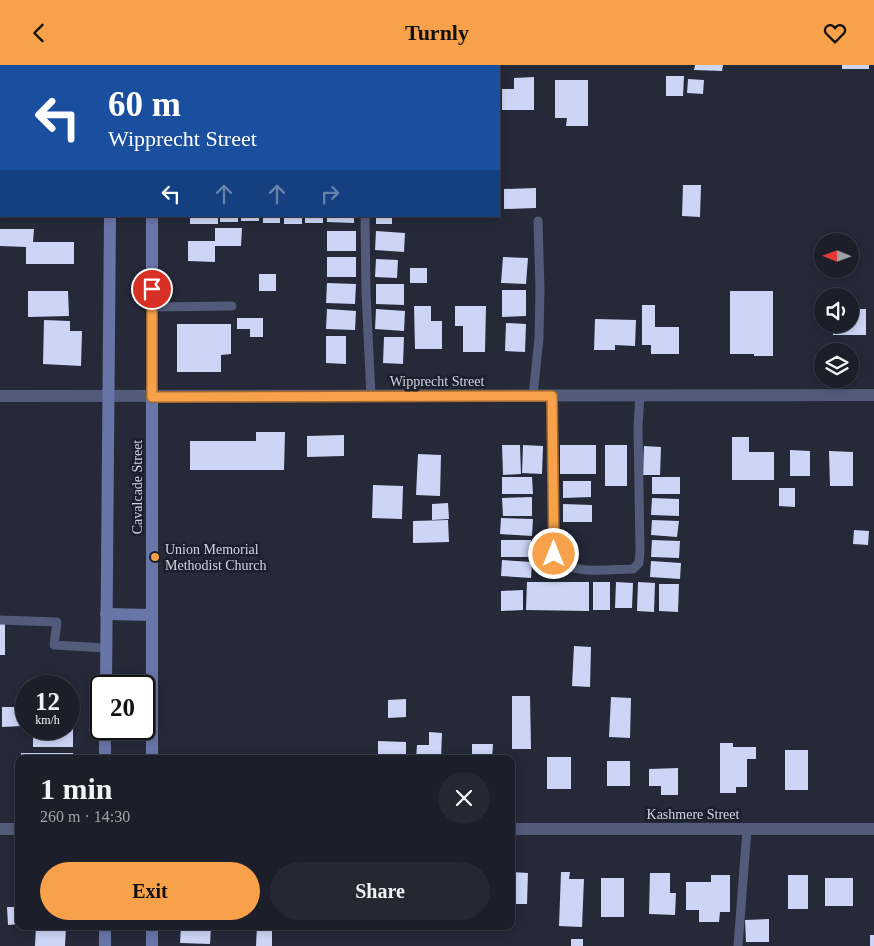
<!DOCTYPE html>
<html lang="en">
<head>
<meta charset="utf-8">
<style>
  :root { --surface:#1c1f2a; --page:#252732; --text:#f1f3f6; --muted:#a0a2a8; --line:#3a3d47; --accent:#f7a14a }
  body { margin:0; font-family:"Times New Roman",serif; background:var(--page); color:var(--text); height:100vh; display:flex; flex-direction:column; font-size:19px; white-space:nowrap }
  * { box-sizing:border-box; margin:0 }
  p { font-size:16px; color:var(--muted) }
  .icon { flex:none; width:28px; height:28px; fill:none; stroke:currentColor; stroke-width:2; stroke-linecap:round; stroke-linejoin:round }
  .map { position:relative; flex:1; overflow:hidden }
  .drawer { position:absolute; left:15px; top:690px; width:500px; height:175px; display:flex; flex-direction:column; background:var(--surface); border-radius:10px; box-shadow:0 2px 8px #0003,0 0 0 1px var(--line) }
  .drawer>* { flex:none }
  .banner { position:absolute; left:0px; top:0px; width:500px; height:152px; box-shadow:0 2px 8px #0003,0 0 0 1px var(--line); background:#1a4fa0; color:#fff; overflow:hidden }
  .needle { width:32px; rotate:271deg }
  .buttons { position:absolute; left:814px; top:168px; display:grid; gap:10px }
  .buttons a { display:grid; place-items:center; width:45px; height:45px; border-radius:50%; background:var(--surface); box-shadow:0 2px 8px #0003,0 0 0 1px var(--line); font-size:25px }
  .speed { position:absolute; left:15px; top:610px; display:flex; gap:10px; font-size:25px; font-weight:700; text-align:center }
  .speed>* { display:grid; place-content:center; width:65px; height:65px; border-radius:50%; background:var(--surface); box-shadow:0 2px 8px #0003,0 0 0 1px var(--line); line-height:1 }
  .speed small { font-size:12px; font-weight:400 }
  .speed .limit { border:2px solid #111; border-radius:8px; background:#fff; color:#111 }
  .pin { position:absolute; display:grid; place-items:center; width:42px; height:42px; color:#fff; margin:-21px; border:2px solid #fff; border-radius:50%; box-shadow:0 1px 5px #0007 }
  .me { position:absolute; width:55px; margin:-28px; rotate:0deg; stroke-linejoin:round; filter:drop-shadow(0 0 4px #0008) }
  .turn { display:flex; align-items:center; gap:18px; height:105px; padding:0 25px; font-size:22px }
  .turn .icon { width:65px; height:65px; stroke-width:2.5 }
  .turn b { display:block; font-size:35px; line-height:42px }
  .lanes { display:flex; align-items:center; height:48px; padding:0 25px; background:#0003; justify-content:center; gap:25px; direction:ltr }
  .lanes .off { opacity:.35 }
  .round { display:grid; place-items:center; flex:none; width:52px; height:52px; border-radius:26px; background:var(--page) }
  .summary { display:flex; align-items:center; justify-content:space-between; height:85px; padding:0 25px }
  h1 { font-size:30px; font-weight:600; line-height:38px }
  .cta { display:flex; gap:10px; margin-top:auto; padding:10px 25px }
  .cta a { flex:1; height:58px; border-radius:30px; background:var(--accent); color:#111; font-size:20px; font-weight:600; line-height:58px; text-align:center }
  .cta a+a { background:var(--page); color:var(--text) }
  header { display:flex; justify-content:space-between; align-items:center; height:65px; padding:0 25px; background:var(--accent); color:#111; font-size:22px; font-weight:600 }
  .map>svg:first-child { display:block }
  .building { fill:#ccd5f6 }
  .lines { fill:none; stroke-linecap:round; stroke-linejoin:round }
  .service { stroke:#525b7a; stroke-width:9 }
  .minor { stroke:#525b7a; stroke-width:12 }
  .tertiary { stroke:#525b7a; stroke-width:12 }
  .secondary { stroke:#6875a7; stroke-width:12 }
  .route-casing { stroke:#a16930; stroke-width:12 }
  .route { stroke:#f7a14a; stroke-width:9 }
  .poi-dot { fill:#f7a14a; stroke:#1c202e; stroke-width:2 }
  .labels { text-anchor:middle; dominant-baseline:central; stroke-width:5; stroke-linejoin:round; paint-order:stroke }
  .street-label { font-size:14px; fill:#d2d5df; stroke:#1c202e }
  .poi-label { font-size:14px; fill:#d2d5df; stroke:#1c202e; text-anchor:start }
</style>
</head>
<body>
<header><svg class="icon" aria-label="back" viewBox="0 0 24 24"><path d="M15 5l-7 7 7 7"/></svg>Turnly<svg class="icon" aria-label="heart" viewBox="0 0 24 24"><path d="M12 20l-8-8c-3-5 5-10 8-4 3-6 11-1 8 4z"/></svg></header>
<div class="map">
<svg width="874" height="881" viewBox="0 0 874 881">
  <rect width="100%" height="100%" fill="#252938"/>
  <!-- building -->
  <g class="building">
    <path d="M695,0H723L722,6L694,5Z"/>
    <rect x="842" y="0" width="27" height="4"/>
    <path d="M666,11H684L683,31H666Z"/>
    <path d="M534,12V45H502V24H514V13Z"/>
    <path d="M688,14L704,15L703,29L687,28Z"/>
    <path d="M555,15H588V61H566L567,53H555Z"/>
    <path d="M683,120H701L700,152L682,151Z"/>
    <path d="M536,123V143L504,144V124Z"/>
    <rect x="190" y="151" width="28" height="8"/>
    <rect x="220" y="151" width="18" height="6"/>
    <rect x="241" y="151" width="18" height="5"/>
    <rect x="263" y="151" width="17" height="7"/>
    <rect x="284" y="151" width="18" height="8"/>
    <rect x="305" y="151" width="18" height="7"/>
    <path d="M327,151H354V158L327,157Z"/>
    <rect x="376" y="151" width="16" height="8"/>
    <path d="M215,163H242L241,181H215V197L188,196V176H215Z"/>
    <path d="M0,164H34L33,177H74V199H26V182L0,181Z"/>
    <rect x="327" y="166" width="29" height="20"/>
    <path d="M376,166L405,168L404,187L375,185Z"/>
    <rect x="327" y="192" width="29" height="20"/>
    <path d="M503,192L528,193L526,219L501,218Z"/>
    <path d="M376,194L398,195L397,213L375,212Z"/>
    <rect x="410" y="203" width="17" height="15"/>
    <rect x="259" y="209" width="17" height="17"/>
    <path d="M327,218L356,219L355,239L326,238Z"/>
    <path d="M376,219H404V240L376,239Z"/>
    <path d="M502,225H526V251L502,252Z"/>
    <path d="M28,226H68L69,251L28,252Z"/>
    <path d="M730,226H773V291H754V289H730Z"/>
    <path d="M642,240H655V262H679V289H651V280H642Z"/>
    <path d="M414,241H431V256H442V284H415Z"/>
    <path d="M455,241H486L485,287H463V261H455Z"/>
    <path d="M327,244L356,246L355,265L326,264Z"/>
    <path d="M376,244L405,246L404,266L375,264Z"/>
    <path d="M850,244H866V270H833V259H850Z"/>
    <path d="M237,253H263V272H250V264H237Z"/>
    <path d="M595,254L636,255L635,281L615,280V285H594Z"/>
    <path d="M44,255L70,256V266H82L81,301L43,299Z"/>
    <path d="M506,258L526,259L525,287L505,286Z"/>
    <path d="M177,259H231V289L221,290V307H177Z"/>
    <path d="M326,271H346V299L326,298Z"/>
    <path d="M384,272H404L403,299L383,298Z"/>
    <path d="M256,367H285L284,405H190V376H256Z"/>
    <path d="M344,370V391L307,392V371Z"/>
    <path d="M732,372H749V387H774V415H732Z"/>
    <path d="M502,380H520L521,409L503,410Z"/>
    <path d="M523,380L543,381L542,409L522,408Z"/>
    <rect x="560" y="380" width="36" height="29"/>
    <rect x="605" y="380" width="22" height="41"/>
    <path d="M644,381L661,382L660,410H643Z"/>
    <path d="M790,385L810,386V411H790Z"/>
    <path d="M829,386L853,387V421H830Z"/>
    <path d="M418,389L441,390L440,431L416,430Z"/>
    <path d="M502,412H532L533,429H502Z"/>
    <rect x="652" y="412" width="28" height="17"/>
    <path d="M563,416H591V432L563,433Z"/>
    <path d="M373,420L403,421L402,454L372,453Z"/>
    <path d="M779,423H795V442L779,441Z"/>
    <path d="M532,432V451H503L502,433Z"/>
    <path d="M652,433L679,434V451L651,450Z"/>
    <path d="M448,438L449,454L432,455V439Z"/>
    <path d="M563,439L592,440V457H563Z"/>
    <path d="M501,453L533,454L532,471L500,469Z"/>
    <path d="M448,455L449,477L413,478V456Z"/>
    <path d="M652,455L679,456L677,472L651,470Z"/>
    <path d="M854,465L869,466L868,480L853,479Z"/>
    <rect x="501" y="475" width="30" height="17"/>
    <path d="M652,475L680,476L679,493L651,492Z"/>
    <path d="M502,495L532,497L531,513L501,511Z"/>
    <path d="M651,496L681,498L680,514L650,512Z"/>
    <path d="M527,517H589V546L526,545Z"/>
    <rect x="593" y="517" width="17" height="28"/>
    <path d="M616,517L633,518L632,543H615Z"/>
    <path d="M638,517L655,518L654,547L637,546Z"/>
    <path d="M659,519H679L678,547L659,546Z"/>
    <path d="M523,525V545L501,546V526Z"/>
    <rect x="0" y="559" width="5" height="31"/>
    <path d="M574,581L591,582L590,622L572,621Z"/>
    <path d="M512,631H530L531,684H512Z"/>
    <path d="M611,632L631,633L630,673L609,672Z"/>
    <path d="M406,634V652L388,653V635Z"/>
    <path d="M2,642H22V661L2,662Z"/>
    <path d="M69,658H73V682H33V664H69Z"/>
    <path d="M429,667L442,668L441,694H416L417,680H429Z"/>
    <path d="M378,676L406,677V691H399V694H378Z"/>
    <path d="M720,678H733V682H756V694H747V722H736V728H720Z"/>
    <path d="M472,679H493L492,694H472Z"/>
    <rect x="785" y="685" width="23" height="40"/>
    <rect x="21" y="688" width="52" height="6"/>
    <rect x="547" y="692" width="24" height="32"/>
    <rect x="607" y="696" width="23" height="25"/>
    <path d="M678,703V730H661V721H649V704Z"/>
    <path d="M511,807L528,808L527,839H511Z"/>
    <path d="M561,807H570L569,814H584L582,862L559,861Z"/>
    <path d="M650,808H670V828H676L675,850L649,849Z"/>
    <path d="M711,810H730V847H720L719,857H699V845H686V817H711Z"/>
    <rect x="788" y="810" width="20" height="34"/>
    <rect x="601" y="813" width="23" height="39"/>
    <rect x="825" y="813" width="28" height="28"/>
    <path d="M7,842H19V859L8,860Z"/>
    <path d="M769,854V877H746L745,855Z"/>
    <path d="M36,861H66L65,881H35Z"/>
    <path d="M181,861H211L210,879L180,878Z"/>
    <path d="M257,861H272V881H256Z"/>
    <path d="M323,861H345L344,865H322Z"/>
    <rect x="870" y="870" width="4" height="11"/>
    <rect x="571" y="874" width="12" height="7"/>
  </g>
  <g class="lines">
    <!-- service -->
    <g class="service">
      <path d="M365,151L366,227L371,332"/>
      <path d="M152,242L232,241"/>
      <path d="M533,331L539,273L540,224L538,156"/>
      <path d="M552,331L554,489C565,512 610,504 633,504L639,498L640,486L638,361L640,331"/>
      <path d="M0,555L57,557L54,580L106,583"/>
      <path d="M738,881L747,764"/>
    </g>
    <!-- minor -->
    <g class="minor">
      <path d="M0,764H19"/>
      <path d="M511,764H874"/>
    </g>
    <!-- tertiary -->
    <path class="tertiary" d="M0,331L874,330"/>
    <!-- secondary -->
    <g class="secondary">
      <path d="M112,1V0"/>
      <path d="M153,1V0"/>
      <path d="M106,549L152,550"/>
      <path d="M106,621L110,151"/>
      <path d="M105,694V664"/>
      <path d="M152,694V151"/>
      <path d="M105,861V881"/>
      <path d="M152,861V881"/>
    </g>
  </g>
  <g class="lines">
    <!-- route casing -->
    <g class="route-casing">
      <path id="route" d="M152,224V332L552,331L554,489"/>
    </g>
    <!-- route -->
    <use href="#route" class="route"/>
  </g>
  <!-- markers -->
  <circle class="poi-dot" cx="155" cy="492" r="5"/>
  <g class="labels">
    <!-- street labels -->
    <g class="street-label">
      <text x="437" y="316">Wipprecht Street</text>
      <text transform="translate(137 422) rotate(-90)">Cavalcade Street</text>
      <text x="693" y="749">Kashmere Street</text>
    </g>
    <!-- poi labels -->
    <g class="poi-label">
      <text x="165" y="484">Union Memorial<tspan x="165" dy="16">Methodist Church</tspan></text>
    </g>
  </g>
</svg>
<div class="buttons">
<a><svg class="needle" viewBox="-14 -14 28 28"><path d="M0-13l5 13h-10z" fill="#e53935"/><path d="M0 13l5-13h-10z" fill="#a0a2a8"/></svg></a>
<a><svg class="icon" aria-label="sound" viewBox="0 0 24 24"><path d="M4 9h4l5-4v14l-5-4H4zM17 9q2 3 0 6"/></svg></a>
<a><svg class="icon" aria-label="layers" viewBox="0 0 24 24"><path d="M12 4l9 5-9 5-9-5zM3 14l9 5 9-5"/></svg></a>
</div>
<div class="speed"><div>12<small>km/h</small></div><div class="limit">20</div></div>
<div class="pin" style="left:152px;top:224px;background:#d93025"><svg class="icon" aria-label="arrive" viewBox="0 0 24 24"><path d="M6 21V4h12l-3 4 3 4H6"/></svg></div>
<svg class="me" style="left:554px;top:489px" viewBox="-20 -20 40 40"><circle r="17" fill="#f7a14a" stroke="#fff" stroke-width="3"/><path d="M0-11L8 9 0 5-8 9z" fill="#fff"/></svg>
<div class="banner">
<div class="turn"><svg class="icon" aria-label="left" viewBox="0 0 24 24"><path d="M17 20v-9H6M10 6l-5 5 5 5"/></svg><div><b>60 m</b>Wipprecht Street</div></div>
<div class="lanes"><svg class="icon" aria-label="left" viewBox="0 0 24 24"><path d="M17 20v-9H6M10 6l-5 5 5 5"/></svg><svg class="icon off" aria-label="ahead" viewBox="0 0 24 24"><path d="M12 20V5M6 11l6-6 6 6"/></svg><svg class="icon off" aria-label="ahead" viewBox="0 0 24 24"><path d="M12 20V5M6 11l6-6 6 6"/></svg><svg class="icon off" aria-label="right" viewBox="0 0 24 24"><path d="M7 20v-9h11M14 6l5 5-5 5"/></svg></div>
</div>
<section class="drawer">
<div class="summary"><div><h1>1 min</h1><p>260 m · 14:30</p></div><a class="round"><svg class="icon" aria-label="close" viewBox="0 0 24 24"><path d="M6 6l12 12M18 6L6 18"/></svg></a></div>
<div class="cta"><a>Exit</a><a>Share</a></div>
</section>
</div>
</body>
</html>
